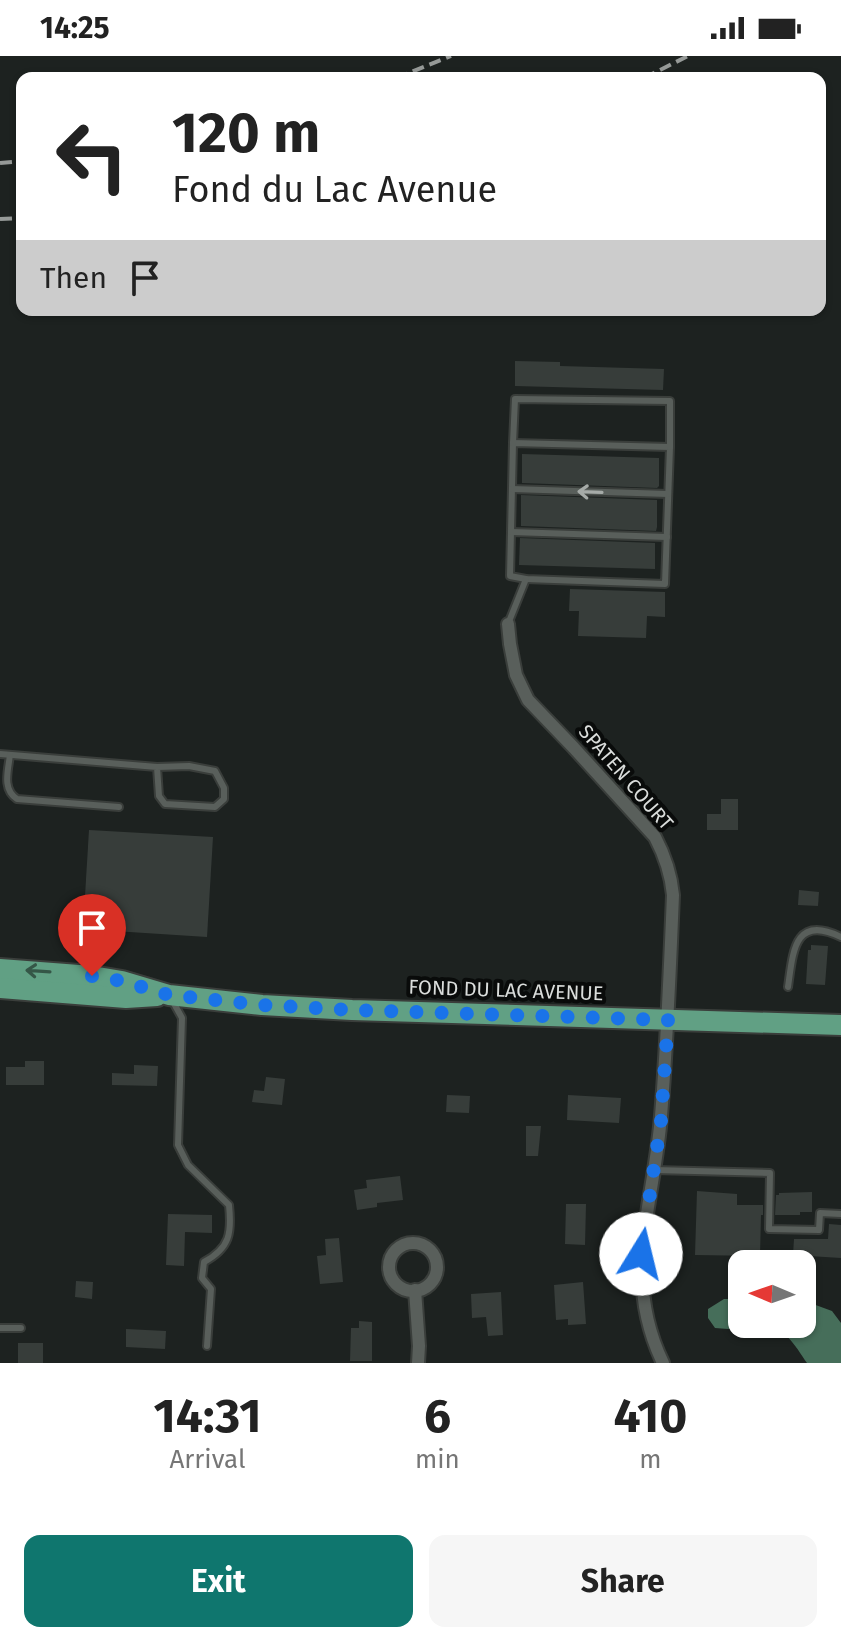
<!DOCTYPE html>
<html lang="en">
<head>
<meta charset="utf-8">
<style>
  :root { --surface:#fff; --page:#f6f6f6; --text:#222; --muted:#767676; --accent:#0f766e }
  body { margin:0; font-family:"Fira Sans",sans-serif; background:var(--page); color:var(--text); height:100vh; display:flex; flex-direction:column; font-size:30px; white-space:nowrap }
  * { box-sizing:border-box; margin:0 }
  p { font-size:26px; color:var(--muted) }
  .icon { flex:none; width:44px; height:44px; fill:none; stroke:currentColor; stroke-width:2; stroke-linecap:round; stroke-linejoin:round }
  .map { position:relative; height:1307px; overflow:hidden }
  .panel { display:flex; flex-direction:column; background:var(--surface); flex:1 }
  .panel>* { flex:none }
  .banner { position:absolute; left:16px; top:16px; width:810px; height:244px; border-radius:16px; box-shadow:0 2px 6px #0004; background:#fff; color:var(--text); overflow:hidden }
  .needle { width:52px; rotate:272deg }
  .tools { position:absolute; left:728px; top:1194px; display:grid; gap:16px }
  .tools a { display:grid; place-items:center; width:88px; height:88px; border-radius:16px; background:var(--surface); box-shadow:0 2px 6px #0004; font-size:40px }
  .pin { position:absolute; display:grid; place-items:center; width:68px; height:68px; color:#fff; margin:-82px -34px; border-radius:50% 50% 50% 0; rotate:-45deg; box-shadow:0 0 8px #0007 }
  .pin .icon { rotate:45deg }
  .me { position:absolute; width:88px; margin:-44px; rotate:9deg; stroke-linejoin:round; filter:drop-shadow(0 0 6px #0008) }
  .turn { display:flex; align-items:center; gap:28px; height:168px; padding:0 24px; font-size:36px }
  .turn .icon { width:104px; height:104px; stroke-width:2.5 }
  .turn b { display:block; font-size:56px; line-height:68px }
  .then { display:flex; align-items:center; height:76px; padding:0 24px; background:#0003; gap:16px; font-size:30px }
  .eta { display:flex; justify-content:space-evenly; align-items:center; height:136px; text-align:center }
  .eta b { font-size:48px; font-weight:700; line-height:56px }
  .cta { display:flex; gap:16px; margin-top:auto; padding:16px 24px }
  .cta a { flex:1; height:92px; border-radius:16px; background:var(--accent); color:#fff; font-size:32px; font-weight:700; line-height:92px; text-align:center }
  .cta a+a { background:var(--page); color:var(--text) }
  .status { display:flex; justify-content:space-between; align-items:center; height:56px; padding:0 40px; background:var(--surface); direction:ltr }
  .status svg { height:22px; fill:currentColor }
  .map>svg:first-child { display:block }
  .water { fill:#466e5a }
  .building { fill:#373d3a }
  .lines { fill:none; stroke-linecap:round; stroke-linejoin:round }
  .lane-casing { stroke:#3a3e3b; stroke-width:10 }
  .street-casing { stroke:#3a3e3b; stroke-width:16 }
  .primary-casing { stroke:#3a3e3b; stroke-width:24 }
  .lane { stroke:#595f5b; stroke-width:6 }
  .street { stroke:#595f5b; stroke-width:12 }
  .primary { stroke:#61a084; stroke-width:20 }
  .rail { stroke:#969a98; stroke-width:4; stroke-dasharray:12 6; stroke-linecap:butt }
  .oneway { stroke:#a6aba8 }
  .oneway2 { stroke:#355647 }
  .route { stroke:#1a73e8; stroke-width:14; stroke-dasharray:0 25.2 }
  .labels { text-anchor:middle; dominant-baseline:central; stroke-width:8; stroke-linejoin:round; paint-order:stroke }
  .street-label { font-size:20px; fill:#dadddb; stroke:#090b0a }
</style>
</head>
<body>
<div class="status"><b>14:25</b><svg viewBox="0 0 49 12"><path d="M0 12V9h3v3zM5 12V6h3v6zM10 12V3h3v9zM15 12V0h3v12zM26 1h20v11H26zM47 4h2v5h-2z"/></svg></div>
<div class="map">
<svg width="841" height="1307" viewBox="0 0 841 1307">
  <rect width="100%" height="100%" fill="#1d2220"/>
  <!-- water -->
  <g class="water">
    <path d="M724,1243H742V1268H754L728,1273L715,1272L708,1262V1253Z"/>
    <path d="M802,1244L832,1255L841,1267V1307H807C794,1288 784,1269 759,1268H802Z"/>
  </g>
  <!-- building -->
  <g class="building">
    <path d="M515,305L560,306V310L664,313L663,334L515,330Z"/>
    <path d="M522,398L659,402V430L657,432L522,427Z"/>
    <path d="M521,439L657,444V471L656,475L521,470Z"/>
    <path d="M520,482L655,487V513L519,509Z"/>
    <path d="M570,533L665,536V561L647,560L646,582L578,580L579,555H569Z"/>
    <path d="M721,743H738V774H707V758H721Z"/>
    <path d="M89,774L213,781L207,881L83,873Z"/>
    <path d="M799,834L819,836L818,850L798,849Z"/>
    <path d="M811,889L828,890L825,929L806,928L808,894H811Z"/>
    <path d="M25,1005H44V1029H6V1011H25Z"/>
    <path d="M134,1009L158,1010L157,1030L112,1029V1017L134,1018Z"/>
    <path d="M266,1021L285,1023L282,1049L252,1046L254,1034L264,1035Z"/>
    <path d="M447,1039L470,1040L469,1057L446,1056Z"/>
    <path d="M568,1039L621,1042L619,1067L567,1064Z"/>
    <path d="M526,1070H541L538,1100H526Z"/>
    <path d="M400,1120L403,1144L377,1147V1151L357,1154L354,1134L367,1132L366,1124Z"/>
    <path d="M697,1135L737,1138V1149H763V1159H761L760,1200L695,1199Z"/>
    <path d="M812,1136V1156H800V1159H775L776,1139H779V1137Z"/>
    <path d="M566,1148H586L585,1189L565,1188Z"/>
    <path d="M168,1158L212,1159V1177L185,1176L184,1210L166,1209Z"/>
    <path d="M829,1168L841,1169V1202L793,1199L794,1183H828Z"/>
    <path d="M339,1182L343,1226L320,1228L317,1200L326,1199L325,1183Z"/>
    <path d="M76,1225L93,1226L92,1243L75,1241Z"/>
    <path d="M583,1226L586,1268L568,1269V1263L556,1264L554,1229Z"/>
    <path d="M501,1236L503,1279L488,1280L486,1261L472,1262L471,1238Z"/>
    <path d="M359,1265L372,1266V1305H350L351,1272H359Z"/>
    <path d="M126,1273L166,1275L165,1293L126,1291Z"/>
    <rect x="18" y="1287" width="25" height="20"/>
  </g>
  <g class="lines">
    <!-- lane casing -->
    <g class="lane-casing">
      <g id="lane">
        <path d="M513,387L670,391L665,528L526,523L510,520Z"/>
        <path d="M513,387L515,343L670,345V391"/>
        <path d="M512,433L668,438"/>
        <path d="M511,476L667,481"/>
        <path d="M508,568L526,523"/>
        <path d="M0,698L157,711L189,710L215,715L224,732V743L215,751L165,748L159,740L157,711"/>
        <path d="M10,699C8,715 2,733 17,743L119,751"/>
        <path d="M788,931C793,896 794,858 841,881"/>
        <path d="M172,944L182,962L178,1089L188,1109L229,1149C232,1177 230,1192 204,1206L202,1222L211,1233L207,1290"/>
        <path d="M654,1114L770,1117L769,1173L819,1174L820,1157L841,1158"/>
        <path d="M0,1272H21"/>
      </g>
    </g>
    <!-- street casing -->
    <g class="street-casing">
      <g id="street">
        <path d="M508,568L510,588L516,619L528,644L574,692L655,781C665,800 671,818 673,839C670,913 667,987 661,1060C654,1149 621,1220 663,1307"/>
        <circle cx="413" cy="1211" r="24"/>
        <path d="M415,1234L419,1290L418,1307"/>
      </g>
    </g>
    <!-- primary casing -->
    <g class="primary-casing">
      <g id="primary">
        <path d="M0,913L92,920L122,925L169,939L262,949L352,954L841,969"/>
        <path d="M0,932L126,942L157,940"/>
      </g>
    </g>
    <!-- lane -->
    <use href="#lane" class="lane"/>
    <!-- street -->
    <use href="#street" class="street"/>
    <!-- primary -->
    <use href="#primary" class="primary"/>
    <!-- rail -->
    <g class="rail">
      <path d="M396,22L451,0"/>
      <path d="M644,22L688,0"/>
      <path d="M0,107L22,105"/>
      <path d="M0,163L22,162"/>
    </g>
  </g>
  <!-- one-way arrows -->
  <defs><path id="oneway-shaft" d="M-6 0H5M1.5-3L5.5 0L1.5 3" fill="none" stroke-width="1.6" stroke-linecap="round" stroke-linejoin="round" transform="scale(2)"/></defs>
  <use class="oneway" href="#oneway-shaft" transform="translate(590 436) rotate(-178)"/>
  <use class="oneway2" href="#oneway-shaft" transform="translate(38 915) rotate(-176)"/>
  <g class="lines">
    <!-- route -->
    <path class="route" d="M92,920L122,925L169,939L262,949L352,954L668,964L661,1065L641,1198"/>
  </g>
  <g class="labels">
    <!-- street labels -->
    <g class="street-label">
      <text transform="translate(626 721) rotate(49)">SPATEN COURT</text>
      <text transform="translate(506 934) rotate(2)">FOND DU LAC AVENUE</text>
    </g>
  </g>
</svg>
<div class="tools">
<a><svg class="needle" viewBox="-14 -14 28 28"><path d="M0-13l5 13h-10z" fill="#e53935"/><path d="M0 13l5-13h-10z" fill="#767676"/></svg></a>
</div>
<div class="pin" style="left:92px;top:920px;background:#d93025"><svg class="icon" aria-label="arrive" viewBox="0 0 24 24"><path d="M6 21V4h12l-3 4 3 4H6"/></svg></div>
<svg class="me" style="left:641px;top:1198px" viewBox="-20 -20 40 40"><circle r="19" fill="#fff"/><path d="M0-13L10 11 0 6-10 11z" fill="#1a73e8"/></svg>
<div class="banner">
<div class="turn"><svg class="icon" aria-label="left" viewBox="0 0 24 24"><path d="M17 20v-9H6M10 6l-5 5 5 5"/></svg><div><b>120 m</b>Fond du Lac Avenue</div></div>
<div class="then">Then<svg class="icon" aria-label="arrive" viewBox="0 0 24 24"><path d="M6 21V4h12l-3 4 3 4H6"/></svg></div>
</div>
</div>
<section class="panel">
<div class="eta">
<div><b>14:31</b><p>Arrival</p></div>
<div><b>6</b><p>min</p></div>
<div><b>410</b><p>m</p></div>
</div>
<div class="cta"><a>Exit</a><a>Share</a></div>
</section>
</body>
</html>
